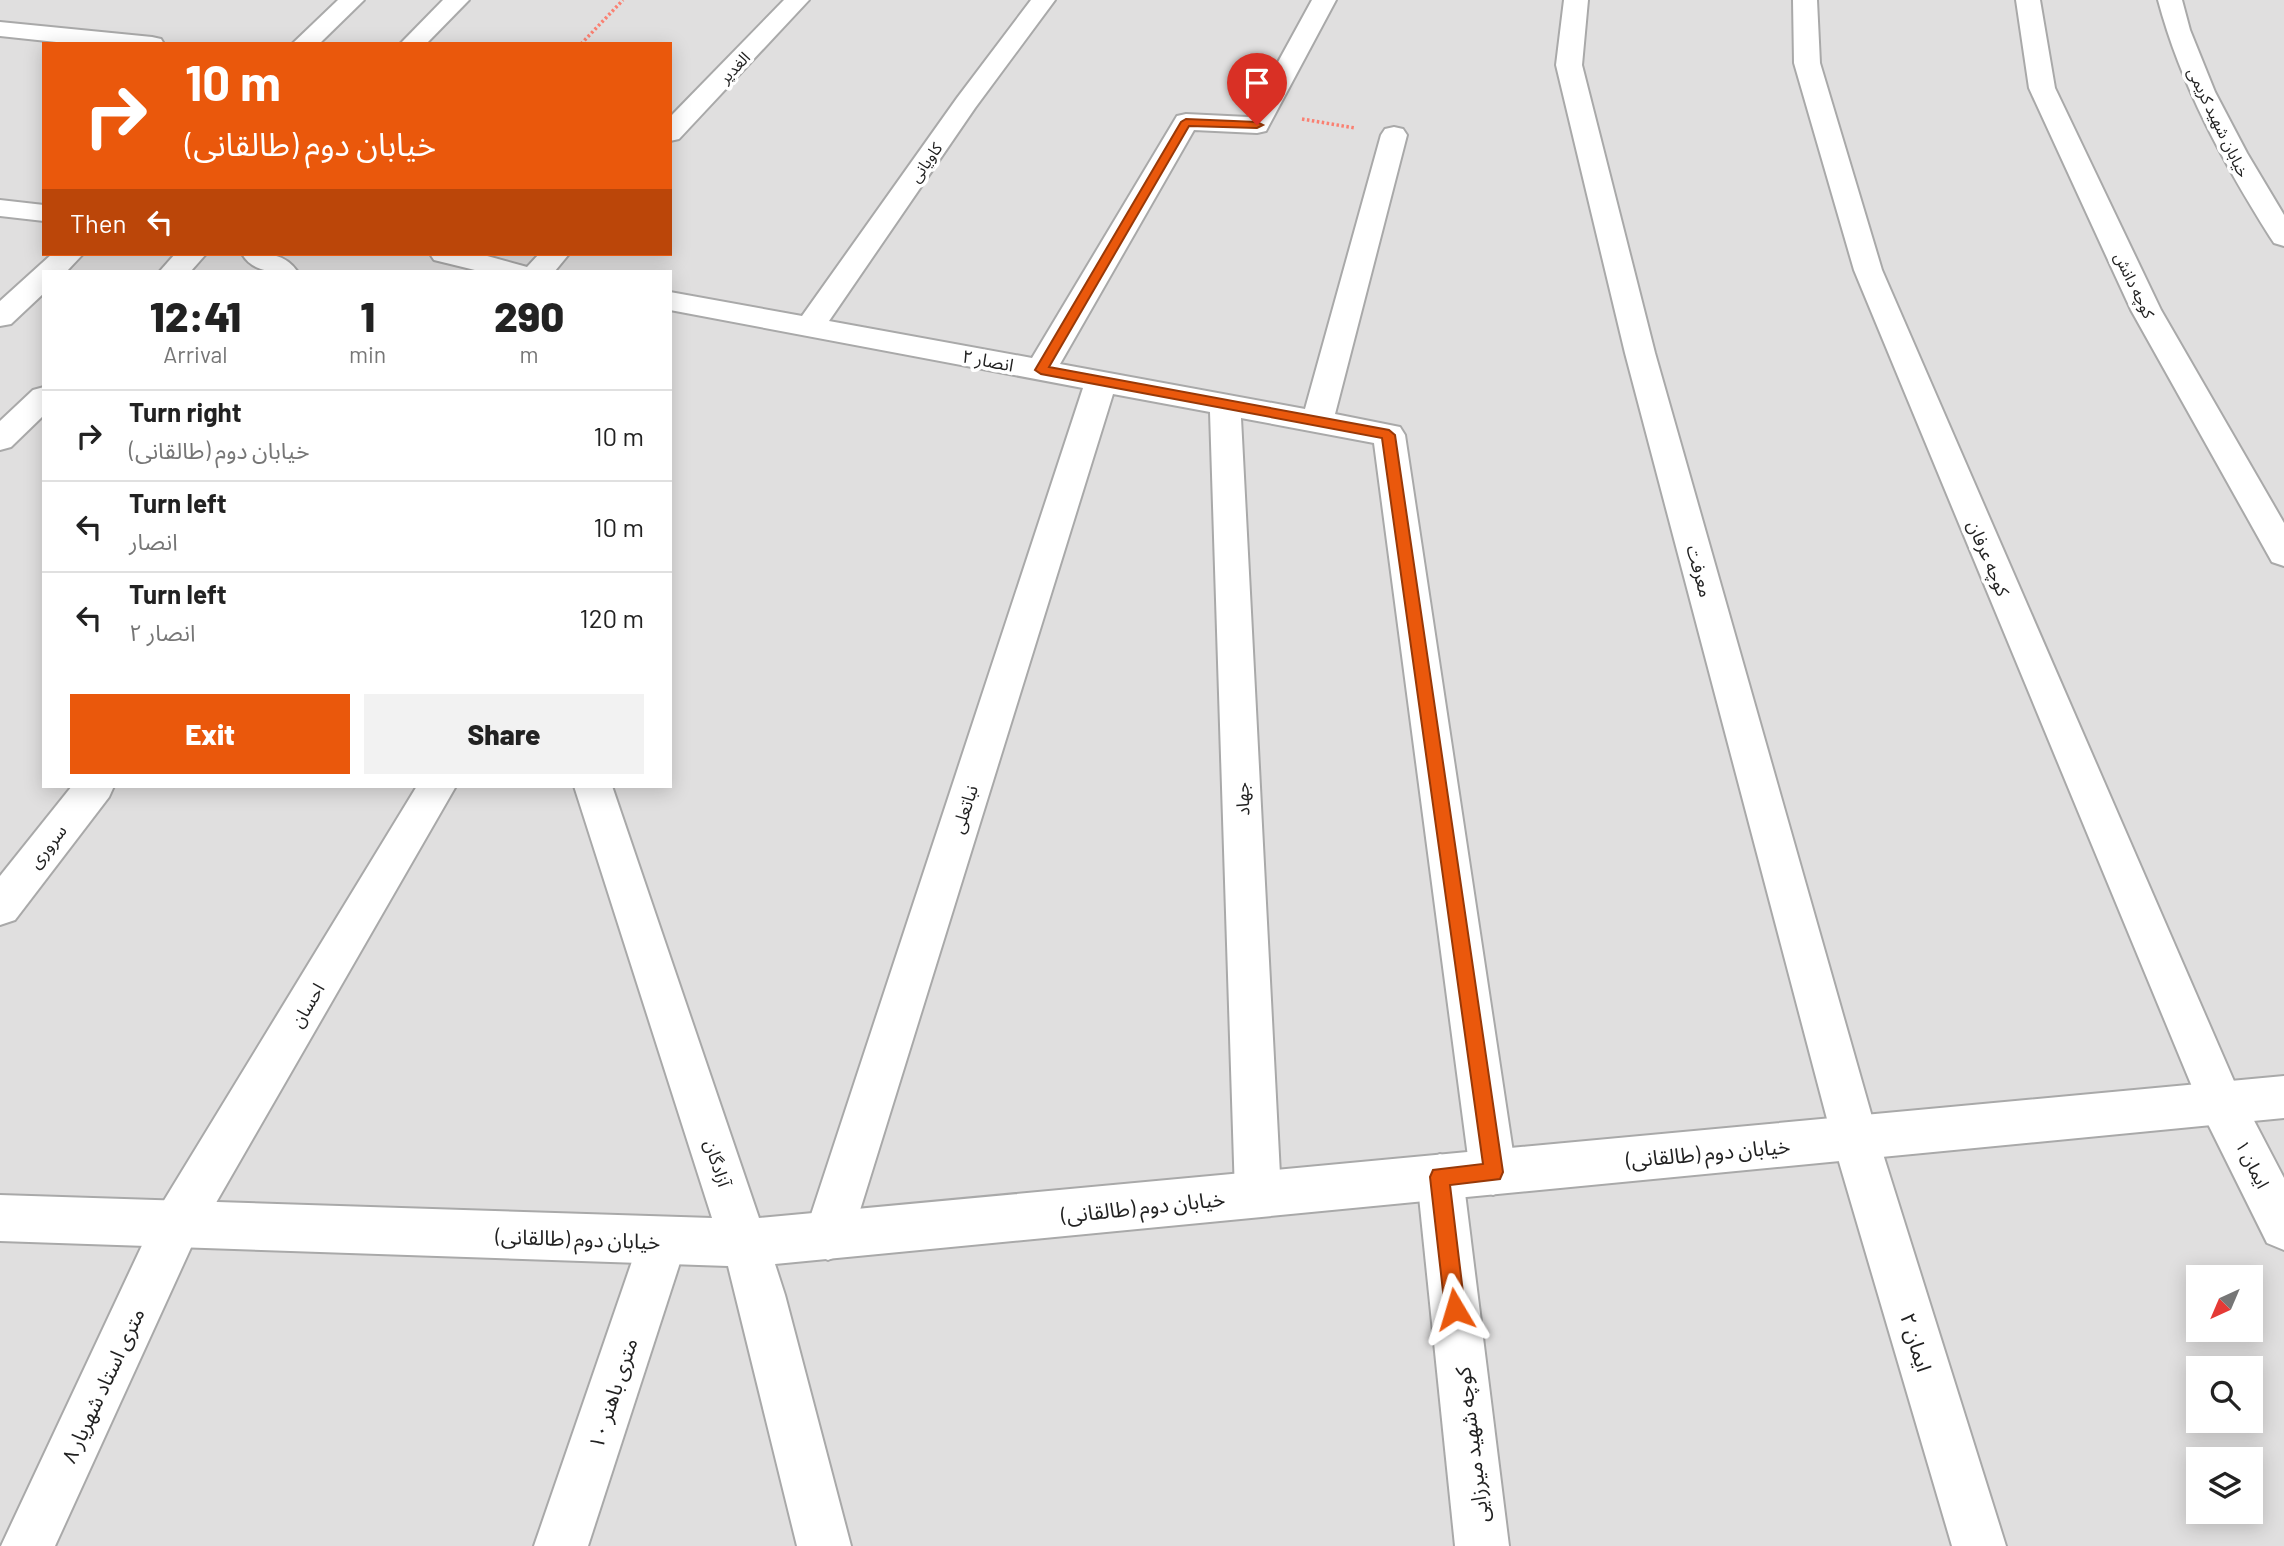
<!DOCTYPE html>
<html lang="en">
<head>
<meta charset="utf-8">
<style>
  :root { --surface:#fff; --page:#f2f2f2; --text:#222; --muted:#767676; --line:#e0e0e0; --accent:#ea580c }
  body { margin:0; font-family:Barlow,"Noto Sans Arabic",sans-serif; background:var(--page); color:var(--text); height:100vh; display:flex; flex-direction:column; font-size:26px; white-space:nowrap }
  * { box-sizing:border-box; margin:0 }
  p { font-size:23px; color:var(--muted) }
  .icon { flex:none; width:38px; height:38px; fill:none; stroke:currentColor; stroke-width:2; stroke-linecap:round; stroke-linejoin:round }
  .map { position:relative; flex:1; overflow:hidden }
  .panel { position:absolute; left:42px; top:270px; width:630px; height:518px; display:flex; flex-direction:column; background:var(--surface); border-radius:0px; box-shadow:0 4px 18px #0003 }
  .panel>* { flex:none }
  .guide { position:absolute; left:42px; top:42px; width:630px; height:214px; border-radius:0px; box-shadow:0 4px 18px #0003; background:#ea580c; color:#fff; overflow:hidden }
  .needle { width:46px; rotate:224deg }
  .controls { position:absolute; left:2186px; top:1265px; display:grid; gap:14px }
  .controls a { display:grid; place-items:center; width:77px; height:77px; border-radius:0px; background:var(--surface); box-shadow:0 4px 18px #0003; font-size:35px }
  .pin { position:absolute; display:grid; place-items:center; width:60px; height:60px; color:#fff; margin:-72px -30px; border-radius:50% 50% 50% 0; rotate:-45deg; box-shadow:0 0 7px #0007 }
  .pin .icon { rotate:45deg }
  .me { position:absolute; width:77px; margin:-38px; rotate:353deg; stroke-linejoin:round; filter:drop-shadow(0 0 5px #0008) }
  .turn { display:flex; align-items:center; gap:24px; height:147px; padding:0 28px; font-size:32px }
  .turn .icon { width:91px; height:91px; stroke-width:2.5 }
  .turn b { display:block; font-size:49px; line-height:60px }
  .then { display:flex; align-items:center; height:66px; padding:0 28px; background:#0003; gap:14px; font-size:26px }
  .eta { display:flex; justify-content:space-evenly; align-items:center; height:119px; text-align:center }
  .eta b { font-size:42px; font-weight:800; line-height:49px }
  .primary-button { display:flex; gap:14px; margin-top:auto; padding:14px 28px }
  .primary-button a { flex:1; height:80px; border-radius:0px; background:var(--accent); color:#fff; font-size:28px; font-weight:800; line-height:80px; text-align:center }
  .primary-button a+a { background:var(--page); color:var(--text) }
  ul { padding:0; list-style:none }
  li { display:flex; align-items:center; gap:21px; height:91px; padding:0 28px; border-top:2px solid var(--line) }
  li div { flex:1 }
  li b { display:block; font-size:26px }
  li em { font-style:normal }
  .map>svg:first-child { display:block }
  .residential { fill:#e0dfdf; fill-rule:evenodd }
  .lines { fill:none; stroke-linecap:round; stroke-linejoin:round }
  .minor-casing { stroke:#a9a9a9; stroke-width:4 }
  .tertiary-casing { stroke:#a9a9a9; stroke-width:4 }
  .path { stroke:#fa8072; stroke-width:3.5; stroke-dasharray:2.5 2.5; stroke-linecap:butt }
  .minor { fill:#fff; fill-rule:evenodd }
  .tertiary { fill:#fff; fill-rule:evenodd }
  .route { fill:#ea580c; stroke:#983908; stroke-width:2 }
  .labels { text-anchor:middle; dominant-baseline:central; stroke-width:7; stroke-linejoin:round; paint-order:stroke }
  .far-street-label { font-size:16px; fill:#222; stroke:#fff }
  .street-label { font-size:18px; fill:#222; stroke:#fff }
  .near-street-label { font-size:21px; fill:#222; stroke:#fff }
</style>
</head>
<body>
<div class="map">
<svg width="2284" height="1546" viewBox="0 0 2284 1546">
  <rect width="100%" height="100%" fill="#f2efe9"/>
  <!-- residential -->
  <path class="residential" d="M0,0H2284V1546H0ZM44,44H670V254H44ZM44,271H670V786H44ZM2198,1278H2250V1330H2198ZM2198,1368H2250V1421H2198ZM2198,1460H2250V1512H2198Z"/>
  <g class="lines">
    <!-- minor casing -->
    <g class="minor-casing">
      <g id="minor">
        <path d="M784,0H809L679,139L670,141V117Z"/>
        <path d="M1031,0H1055L975,108L829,321L1032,358L1177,116L1186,114L1248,117L1312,0H1336L1266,131L1257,133L1194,130L1060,364L1305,409L1381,135L1385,129L1394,127L1403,129L1407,135L1335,414L1400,427L1405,435L1516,1172L1509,1188L1493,1195L1477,1188L1470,1172L1374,443L1241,418L1281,1194L1274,1210L1258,1217L1242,1210L1235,1194L1210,412L1113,394L852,1236L845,1253L828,1260L811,1253L804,1236L1083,388L670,310V292L802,316L957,98Z"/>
        <path d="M1564,0H1588L1582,65L1655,353L1878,1138L2006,1546H1952L1832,1138L1625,353L1556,65Z"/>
        <path d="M1793,0H1817L1820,63L1882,270L2237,1088L2284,1178V1250L2267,1243L2205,1118L1854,270L1794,63Z"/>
        <path d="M2016,0H2040L2055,88L2161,310L2284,523V566L2272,562L2131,310L2029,88Z"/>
        <path d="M2158,0H2182L2190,30L2215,92L2247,153L2284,215V246L2274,243L2270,237C2223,162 2181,86 2158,0Z"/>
        <path d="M0,22L152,37L161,39L164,44H75L0,36Z"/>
        <path d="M430,254H480L527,267L539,254H569L555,271H479L434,260Z"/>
        <path d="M72,786H114L109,797L15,920L0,925V876Z"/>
        <path d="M417,786H456L194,1241L55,1546H1L160,1207Z"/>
        <path d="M1440,1154L1456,1161L1463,1177L1509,1546H1455L1417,1177L1424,1161Z"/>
        <path d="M663,1217L680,1224L687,1241L588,1546H534L639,1241L646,1224Z"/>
      </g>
    </g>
    <!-- tertiary casing -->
    <g class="tertiary-casing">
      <g id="tertiary">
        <path d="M338,0H364L319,44H292Z"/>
        <path d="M443,0H469L426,44H400Z"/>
        <path d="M0,200L44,205V221L0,216Z"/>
        <path d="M52,254H83L67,271H44V293L11,324L0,326V301Z"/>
        <path d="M175,254H206L191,271H160Z"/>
        <path d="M242,254C263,254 283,251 297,271C276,272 254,274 242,254Z"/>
        <path d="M44,387V415L11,447L0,450V421L33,390Z"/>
        <path d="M574,786H612L759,1218L2284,1076V1118L775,1264L785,1295L851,1546H797L728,1266L0,1241V1195L712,1218Z"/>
      </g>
    </g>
    <!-- path -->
    <g class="path">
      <path d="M581,44L623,0"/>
      <path d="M1302,119L1355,128"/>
    </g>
    <!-- minor -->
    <use href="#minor" class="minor"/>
    <!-- tertiary -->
    <use href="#tertiary" class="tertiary"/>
  </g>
  <!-- route -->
  <path class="route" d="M1186,119L1257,122L1263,125L1257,128L1189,126L1049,367L1389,430L1395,435L1503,1172L1500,1179L1450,1185L1465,1309L1462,1316L1455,1319L1448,1316L1445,1309L1430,1177L1433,1170L1483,1164L1382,438L1041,374L1035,370L1181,122Z"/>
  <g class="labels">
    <!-- far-street labels -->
    <g class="far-street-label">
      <text transform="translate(734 67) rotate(-46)">الغدیر</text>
      <text transform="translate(2219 122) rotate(64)">خیابان شهید کریمی</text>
      <text transform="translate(925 162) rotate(-55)">کاویانی</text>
      <text transform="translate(2135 285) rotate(64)">کوچه دانش</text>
    </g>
    <!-- street labels -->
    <g class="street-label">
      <text transform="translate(988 360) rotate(11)">انصار ۲</text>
      <text transform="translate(1989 558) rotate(67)">کوچه عرفان</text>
      <text transform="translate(1700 571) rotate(75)">معرفت</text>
      <text transform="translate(1242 799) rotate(-92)">جهاد</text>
      <text transform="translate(964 809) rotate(-72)">نباتعلی</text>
      <text transform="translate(47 846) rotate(-52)">سروری</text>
      <text transform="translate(307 1005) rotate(-59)">احسان</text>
      <text transform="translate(718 1163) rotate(72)">آزادگان</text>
      <text transform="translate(2253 1164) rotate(63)">ایمان ۱</text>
    </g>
    <!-- near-street labels -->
    <g class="near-street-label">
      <text transform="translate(1708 1152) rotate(-5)">خیابان دوم (طالقانی)</text>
      <text transform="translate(1143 1206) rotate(-6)">خیابان دوم (طالقانی)</text>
      <text transform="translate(578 1238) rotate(2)">خیابان دوم (طالقانی)</text>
      <text transform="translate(1917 1342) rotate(73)">ایمان ۲</text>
      <text transform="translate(102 1385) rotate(-65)">۸ متری استاد شهریار</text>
      <text transform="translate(612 1393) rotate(-72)">۱۰ متری باهنر</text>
      <text transform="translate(1471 1445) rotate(-97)">کوچه شهید میرزایی</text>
    </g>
  </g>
</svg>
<div class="controls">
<a><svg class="needle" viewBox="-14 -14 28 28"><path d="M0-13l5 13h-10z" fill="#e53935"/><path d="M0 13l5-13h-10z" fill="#767676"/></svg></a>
<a><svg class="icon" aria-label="search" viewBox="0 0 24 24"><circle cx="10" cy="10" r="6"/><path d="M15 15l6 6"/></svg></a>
<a><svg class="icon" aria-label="layers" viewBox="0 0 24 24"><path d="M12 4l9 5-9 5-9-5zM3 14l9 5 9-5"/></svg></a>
</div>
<div class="pin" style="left:1257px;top:125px;background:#d93025"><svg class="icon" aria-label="arrive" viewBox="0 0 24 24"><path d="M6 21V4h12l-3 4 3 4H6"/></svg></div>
<svg class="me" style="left:1455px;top:1309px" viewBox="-20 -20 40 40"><path d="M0-17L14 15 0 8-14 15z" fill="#ea580c" stroke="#fff" stroke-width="4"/></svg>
<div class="guide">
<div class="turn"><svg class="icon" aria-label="right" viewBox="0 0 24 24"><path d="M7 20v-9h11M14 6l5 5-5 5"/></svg><div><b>10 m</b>خیابان دوم (طالقانی)</div></div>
<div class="then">Then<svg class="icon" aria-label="left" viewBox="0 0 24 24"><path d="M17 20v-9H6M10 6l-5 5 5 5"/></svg></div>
</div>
<section class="panel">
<div class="eta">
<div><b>12:41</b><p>Arrival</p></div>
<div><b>1</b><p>min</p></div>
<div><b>290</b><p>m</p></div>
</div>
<ul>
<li><svg class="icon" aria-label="right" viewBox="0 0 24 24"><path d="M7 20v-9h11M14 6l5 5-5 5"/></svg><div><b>Turn right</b><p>خیابان دوم (طالقانی)</p></div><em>10 m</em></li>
<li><svg class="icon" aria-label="left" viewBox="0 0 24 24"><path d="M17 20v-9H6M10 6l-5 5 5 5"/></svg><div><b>Turn left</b><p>انصار</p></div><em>10 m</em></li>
<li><svg class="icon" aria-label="left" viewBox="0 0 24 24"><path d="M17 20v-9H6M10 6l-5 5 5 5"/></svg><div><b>Turn left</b><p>انصار ۲</p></div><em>120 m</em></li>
</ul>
<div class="primary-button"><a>Exit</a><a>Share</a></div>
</section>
</div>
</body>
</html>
